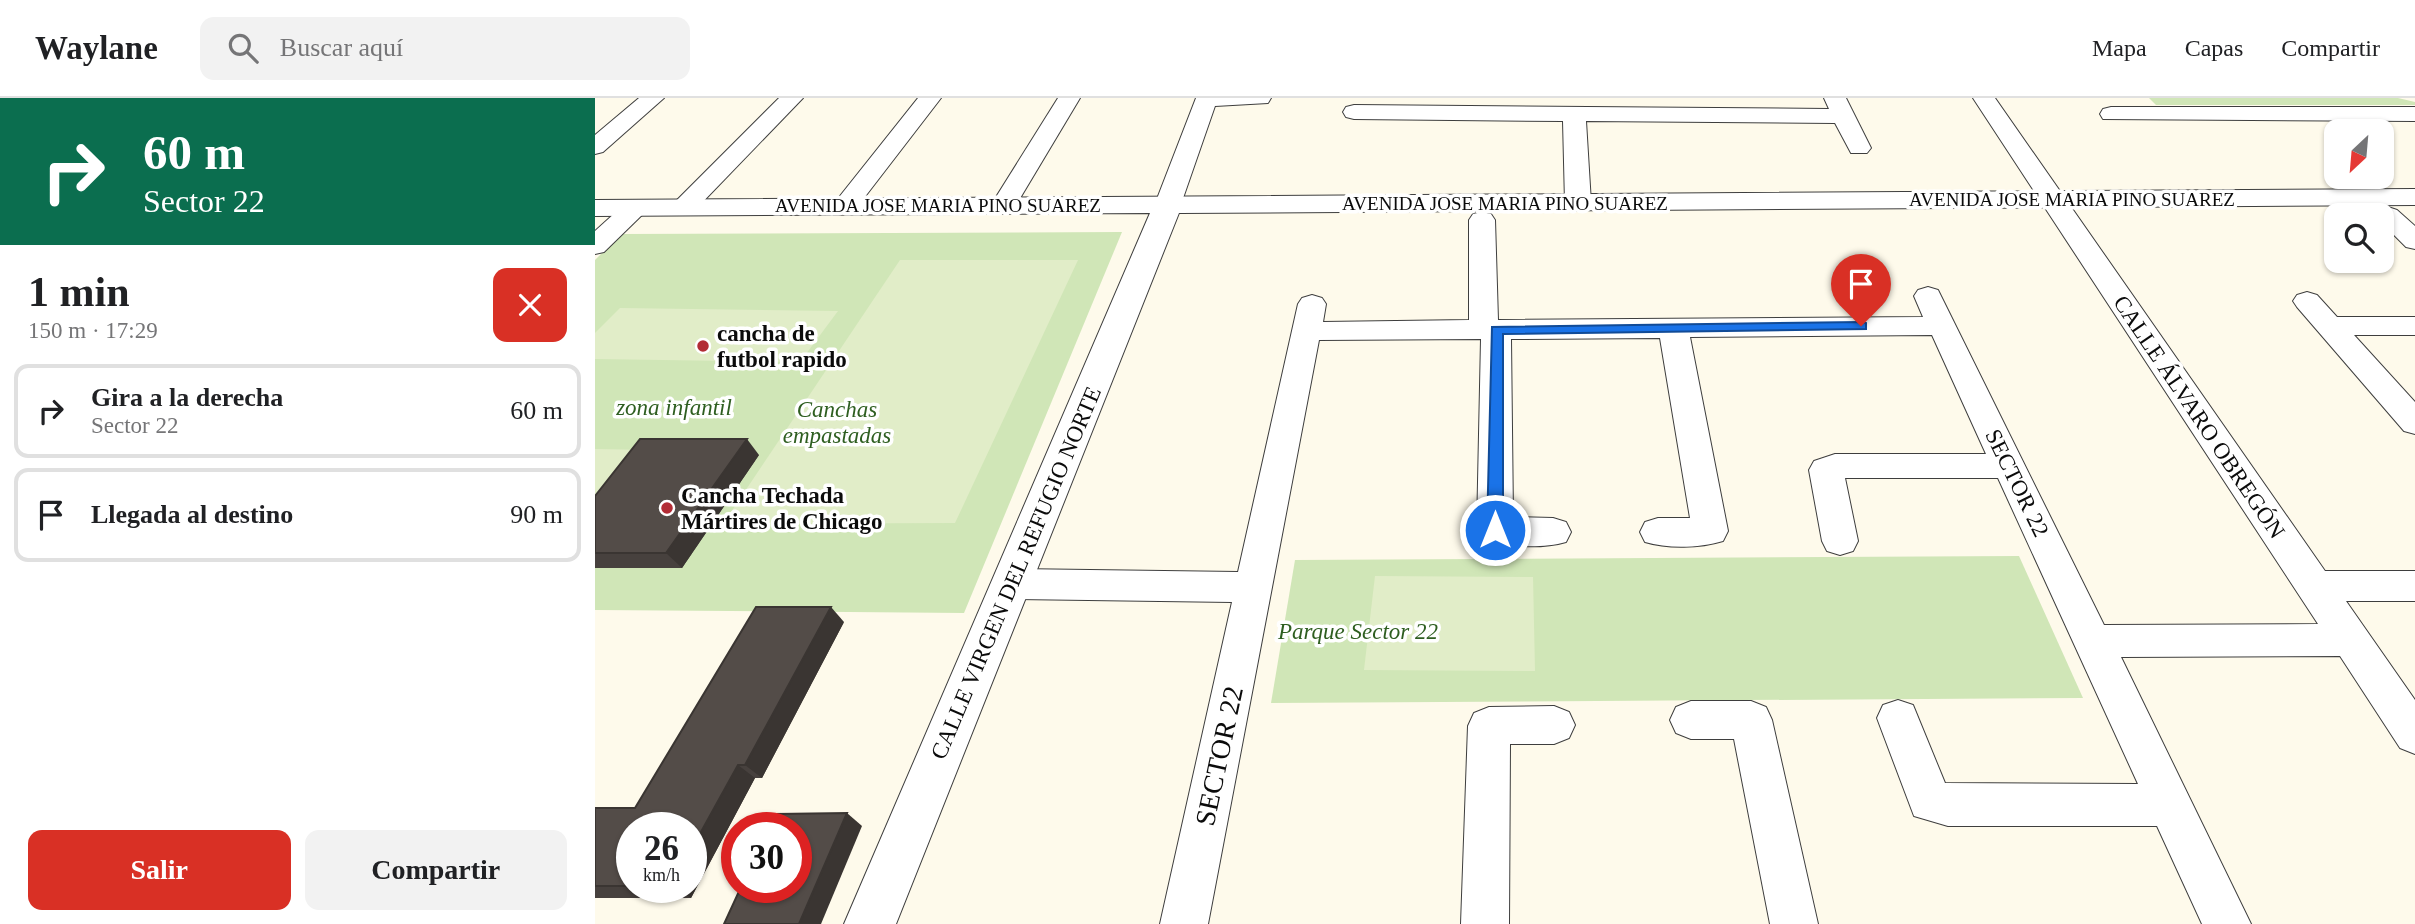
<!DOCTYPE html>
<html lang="es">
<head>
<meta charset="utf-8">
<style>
  :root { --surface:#fff; --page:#f2f2f2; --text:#202124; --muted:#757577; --line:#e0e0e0; --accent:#d93025 }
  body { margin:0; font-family:"Times New Roman",serif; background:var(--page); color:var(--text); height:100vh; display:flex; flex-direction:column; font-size:26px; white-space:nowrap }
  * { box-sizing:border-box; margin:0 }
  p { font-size:23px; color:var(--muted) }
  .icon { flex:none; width:38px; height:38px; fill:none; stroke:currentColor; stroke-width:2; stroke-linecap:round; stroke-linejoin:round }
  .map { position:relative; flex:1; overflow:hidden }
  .panel { display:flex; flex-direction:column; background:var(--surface); width:595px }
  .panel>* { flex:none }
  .hud { background:#0b6e4f; color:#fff; overflow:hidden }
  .needle { width:46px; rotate:206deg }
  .controls { position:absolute; left:1729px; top:21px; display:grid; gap:14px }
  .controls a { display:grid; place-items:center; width:70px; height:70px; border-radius:14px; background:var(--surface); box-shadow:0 2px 5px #0004; font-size:35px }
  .speed { position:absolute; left:21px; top:714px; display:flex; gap:14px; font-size:35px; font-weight:700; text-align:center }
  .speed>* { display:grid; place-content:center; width:91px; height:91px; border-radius:50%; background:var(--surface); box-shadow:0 2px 5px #0004; line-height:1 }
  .speed small { font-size:18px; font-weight:400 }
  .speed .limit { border:10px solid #d22; background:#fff; color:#111 }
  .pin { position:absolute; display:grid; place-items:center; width:60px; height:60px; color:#fff; margin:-72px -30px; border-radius:50% 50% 50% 0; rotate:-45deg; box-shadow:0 0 7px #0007 }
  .pin .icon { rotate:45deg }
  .me { position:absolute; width:77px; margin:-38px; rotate:0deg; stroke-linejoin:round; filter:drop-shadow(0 0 5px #0008) }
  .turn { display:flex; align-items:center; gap:24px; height:147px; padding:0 28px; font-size:32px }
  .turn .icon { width:91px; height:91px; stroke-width:2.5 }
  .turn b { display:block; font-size:49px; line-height:60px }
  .round { display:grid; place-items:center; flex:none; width:74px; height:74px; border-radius:14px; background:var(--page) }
  .overview { display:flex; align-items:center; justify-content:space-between; height:119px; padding:0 28px }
  h1 { font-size:42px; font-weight:600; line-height:52px }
  .button { display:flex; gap:14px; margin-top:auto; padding:14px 28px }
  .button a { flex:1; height:80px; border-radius:14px; background:var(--accent); color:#fff; font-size:28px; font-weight:600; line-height:80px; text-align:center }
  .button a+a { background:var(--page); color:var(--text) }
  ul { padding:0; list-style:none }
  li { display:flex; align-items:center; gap:21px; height:94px; margin:0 14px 10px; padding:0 14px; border:4px solid var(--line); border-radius:14px }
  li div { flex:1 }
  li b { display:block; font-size:26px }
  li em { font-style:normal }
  header { display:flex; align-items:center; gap:42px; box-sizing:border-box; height:98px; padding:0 35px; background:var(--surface); border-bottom:2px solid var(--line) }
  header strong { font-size:33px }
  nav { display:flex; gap:38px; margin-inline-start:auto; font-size:24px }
  .search { width:490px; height:63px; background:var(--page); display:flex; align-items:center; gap:18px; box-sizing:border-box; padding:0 24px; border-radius:14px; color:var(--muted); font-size:26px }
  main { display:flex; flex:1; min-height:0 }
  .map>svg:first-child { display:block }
  .green { fill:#d0e6b7 }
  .pitch { fill:#e1edc8 }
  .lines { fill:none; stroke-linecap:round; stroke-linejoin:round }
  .minor-casing { stroke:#3e3e3e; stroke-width:2 }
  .tertiary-casing { stroke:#3e3e3e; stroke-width:2 }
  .minor { fill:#fff; fill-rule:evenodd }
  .tertiary { fill:#fff; fill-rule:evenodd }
  .wall { fill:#47413e; fill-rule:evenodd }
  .shaded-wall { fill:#3a3532 }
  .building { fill:#534c48; stroke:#3a3532; stroke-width:2 }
  .route { fill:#1a73e8; stroke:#114b97; stroke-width:2 }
  .poi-dot { fill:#b22c35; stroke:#fff; stroke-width:2.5 }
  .labels { text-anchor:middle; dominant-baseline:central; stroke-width:7; stroke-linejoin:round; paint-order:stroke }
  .far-street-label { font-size:19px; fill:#0b0b0b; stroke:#fff }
  .poi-label { font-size:23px; font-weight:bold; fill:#0b0b0b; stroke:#fff; text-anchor:start }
  .park-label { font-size:23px; font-style:italic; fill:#2e5e20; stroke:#fff }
  .street-label { font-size:23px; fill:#0b0b0b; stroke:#fff }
  .near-street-label { font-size:28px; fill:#0b0b0b; stroke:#fff }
</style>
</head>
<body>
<header>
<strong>Waylane</strong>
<div class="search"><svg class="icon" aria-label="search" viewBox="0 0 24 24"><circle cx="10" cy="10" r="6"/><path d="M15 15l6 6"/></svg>Buscar aquí</div>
<nav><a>Mapa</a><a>Capas</a><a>Compartir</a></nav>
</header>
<main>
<section class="panel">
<div class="hud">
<div class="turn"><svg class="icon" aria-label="right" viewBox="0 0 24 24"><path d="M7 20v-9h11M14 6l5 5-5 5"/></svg><div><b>60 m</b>Sector 22</div></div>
</div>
<div class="overview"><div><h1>1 min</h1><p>150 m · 17:29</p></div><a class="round" style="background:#d93025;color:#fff"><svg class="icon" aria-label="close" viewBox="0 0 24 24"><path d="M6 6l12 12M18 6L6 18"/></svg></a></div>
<ul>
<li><svg class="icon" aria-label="right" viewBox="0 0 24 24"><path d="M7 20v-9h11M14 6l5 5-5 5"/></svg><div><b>Gira a la derecha</b><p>Sector 22</p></div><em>60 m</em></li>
<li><svg class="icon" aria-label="arrive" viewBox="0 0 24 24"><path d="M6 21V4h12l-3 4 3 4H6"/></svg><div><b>Llegada al destino</b></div><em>90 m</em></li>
</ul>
<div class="button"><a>Salir</a><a>Compartir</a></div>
</section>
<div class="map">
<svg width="1820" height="826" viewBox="0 0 1820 826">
  <rect width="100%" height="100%" fill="#fefaeb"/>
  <!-- green -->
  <g class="green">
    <path d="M1554,0H1803L1820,4V7H1561Z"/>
    <path d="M527,134L369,515L0,512V162L26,136Z"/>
    <path d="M1424,458L1488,600L676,605L700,462Z"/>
  </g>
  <!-- pitch -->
  <g class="pitch">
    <path d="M305,162H483L360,425L128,426Z"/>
    <path d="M25,210L243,213L205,264L0,261V235Z"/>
    <path d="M0,351L54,352L0,419Z"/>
    <path d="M780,478L938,479L940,573L769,572Z"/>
  </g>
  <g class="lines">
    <!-- minor casing -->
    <g class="minor-casing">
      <g id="minor">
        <path d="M44,0H69L8,54L0,56V37Z"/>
        <path d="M184,0H208L98,114L89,117L80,114L76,109L80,104Z"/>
        <path d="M323,0H346L259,113L250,116L241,113L237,108L241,103Z"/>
        <path d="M463,0H485L418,112L409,115L400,112L396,107Z"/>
        <path d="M601,0H676L673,5L620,8L586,106L582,111L573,114L564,111L560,106Z"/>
        <path d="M1229,0H1251L1276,50L1272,55H1256L1240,25L991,23L996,105L992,110L983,113L974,110L970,105L968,23L759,21L751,19L748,14L751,9L759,7L1234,11Z"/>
        <path d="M1378,0H1400L1730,473H1820V503H1751L1820,602V656L1805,650L1745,558L1526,559L1656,826H1607L1562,728H1353L1319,718L1282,620L1288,607L1303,602L1318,607L1350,685L1543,686L1403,380H1250L1263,443L1258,453L1245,457L1232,453L1227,443L1214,372L1219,363L1240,356H1391L1337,237L1095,239L1133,433L1128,443C1105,450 1073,451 1050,444L1045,434L1050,424L1063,420H1095L1065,240L916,241L918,419L958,420L971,424L976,434L971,444C947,451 911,449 887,442L882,432L886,241L724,242L613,826H565L637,504L416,501L403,497L397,486L403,475L416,471L643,474L703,206L707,200L717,197L727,200L731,206L728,224L874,222V122L878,116L887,114L896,116L900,122L903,222L1328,219L1319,198L1323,192L1333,189L1343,192L1509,527L1723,526Z"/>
        <path d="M1516,9H1820V23L1508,21L1505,16L1508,11Z"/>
        <path d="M40,102L49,105L53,110L49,115L9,154L0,156V133L31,105Z"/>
        <path d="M1793,109L1802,112L1820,128V151L1811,149L1787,125V117H1780L1784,112Z"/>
        <path d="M1712,194L1722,197L1742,219H1820V237H1759L1820,304V336L1809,333L1702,209L1698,203L1702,197Z"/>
        <path d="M1096,603H1156L1171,609L1177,622L1223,826H1175L1139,641H1096L1081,635L1075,622L1081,609Z"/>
        <path d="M959,608L974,614L980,627L974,640L959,646H915L914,826H866L873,628L879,615L894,609Z"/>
      </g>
    </g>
    <!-- tertiary casing -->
    <g class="tertiary-casing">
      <path id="tertiary" d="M1820,91V107L584,115L301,826H249L555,115L0,118V102Z"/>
    </g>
    <!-- minor -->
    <use href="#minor" class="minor"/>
    <!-- tertiary -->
    <use href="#tertiary" class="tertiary"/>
  </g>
  <!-- wall -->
  <g class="wall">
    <path d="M164,357L87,470H0V398Z"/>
    <path d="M249,524L167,680H160L96,800H0V710H40ZM37,730L96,789H37Z"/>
  </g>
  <!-- shaded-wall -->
  <g class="shaded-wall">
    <path d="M152,341L164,357L87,470L71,455Z"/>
    <path d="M236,509L249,524L167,680L150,667Z"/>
    <path d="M143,667L160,680L96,800L78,789H96V752Z"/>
    <path d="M252,715L267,728L226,826H204Z"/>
  </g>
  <!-- building -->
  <g class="building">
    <path d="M45,341H152L71,455H0V398Z"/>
    <path d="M161,509H236L150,667H143L96,752V730H37V788H0V710H40Z"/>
    <path d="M252,715L204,826H129L146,789H201V730H175L181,716Z"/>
  </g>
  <!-- route -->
  <path class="route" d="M1266,224L1271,225V231L908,236V432L906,436H894L892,432L897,229Z"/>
  <!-- markers -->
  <g class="poi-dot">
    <circle cx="108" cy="248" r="7"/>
    <circle cx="72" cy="410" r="7"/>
  </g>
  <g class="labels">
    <!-- far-street labels -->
    <g class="far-street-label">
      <text x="1477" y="101">AVENIDA JOSE MARIA PINO SUAREZ</text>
      <text x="910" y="105">AVENIDA JOSE MARIA PINO SUAREZ</text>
      <text x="343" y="107">AVENIDA JOSE MARIA PINO SUAREZ</text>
    </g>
    <!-- poi labels -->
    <g class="poi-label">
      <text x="122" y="235">cancha de<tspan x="122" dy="26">futbol rapido</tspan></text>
      <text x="86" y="397">Cancha Techada<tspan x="86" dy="26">Mártires de Chicago</tspan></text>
    </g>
    <!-- park labels -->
    <g class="park-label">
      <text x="79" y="309">zona infantil</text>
      <text x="242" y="311">Canchas<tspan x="242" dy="26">empastadas</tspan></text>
      <text x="763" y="533">Parque Sector 22</text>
    </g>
    <!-- street labels -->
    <g class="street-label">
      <text transform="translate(1604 319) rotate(56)">CALLE ÁLVARO OBREGÓN</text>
      <text transform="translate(1422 385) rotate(64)">SECTOR 22</text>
      <text transform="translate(421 475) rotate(-67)">CALLE VIRGEN DEL REFUGIO NORTE</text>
    </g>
    <!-- near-street labels -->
    <g class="near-street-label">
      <text transform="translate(624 658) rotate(-78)">SECTOR 22</text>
    </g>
  </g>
</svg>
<div class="controls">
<a><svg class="needle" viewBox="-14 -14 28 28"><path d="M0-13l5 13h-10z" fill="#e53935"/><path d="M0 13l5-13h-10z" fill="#757577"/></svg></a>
<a><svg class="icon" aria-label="search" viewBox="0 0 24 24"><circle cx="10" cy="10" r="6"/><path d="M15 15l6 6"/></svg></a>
</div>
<div class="speed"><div>26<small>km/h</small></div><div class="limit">30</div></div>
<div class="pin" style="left:1266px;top:228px;background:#d93025"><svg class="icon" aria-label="arrive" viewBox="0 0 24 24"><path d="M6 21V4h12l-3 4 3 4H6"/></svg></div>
<svg class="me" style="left:900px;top:432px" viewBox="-20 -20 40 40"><circle r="17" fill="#1a73e8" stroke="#fff" stroke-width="3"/><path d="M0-11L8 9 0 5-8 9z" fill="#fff"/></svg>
</div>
</main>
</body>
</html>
